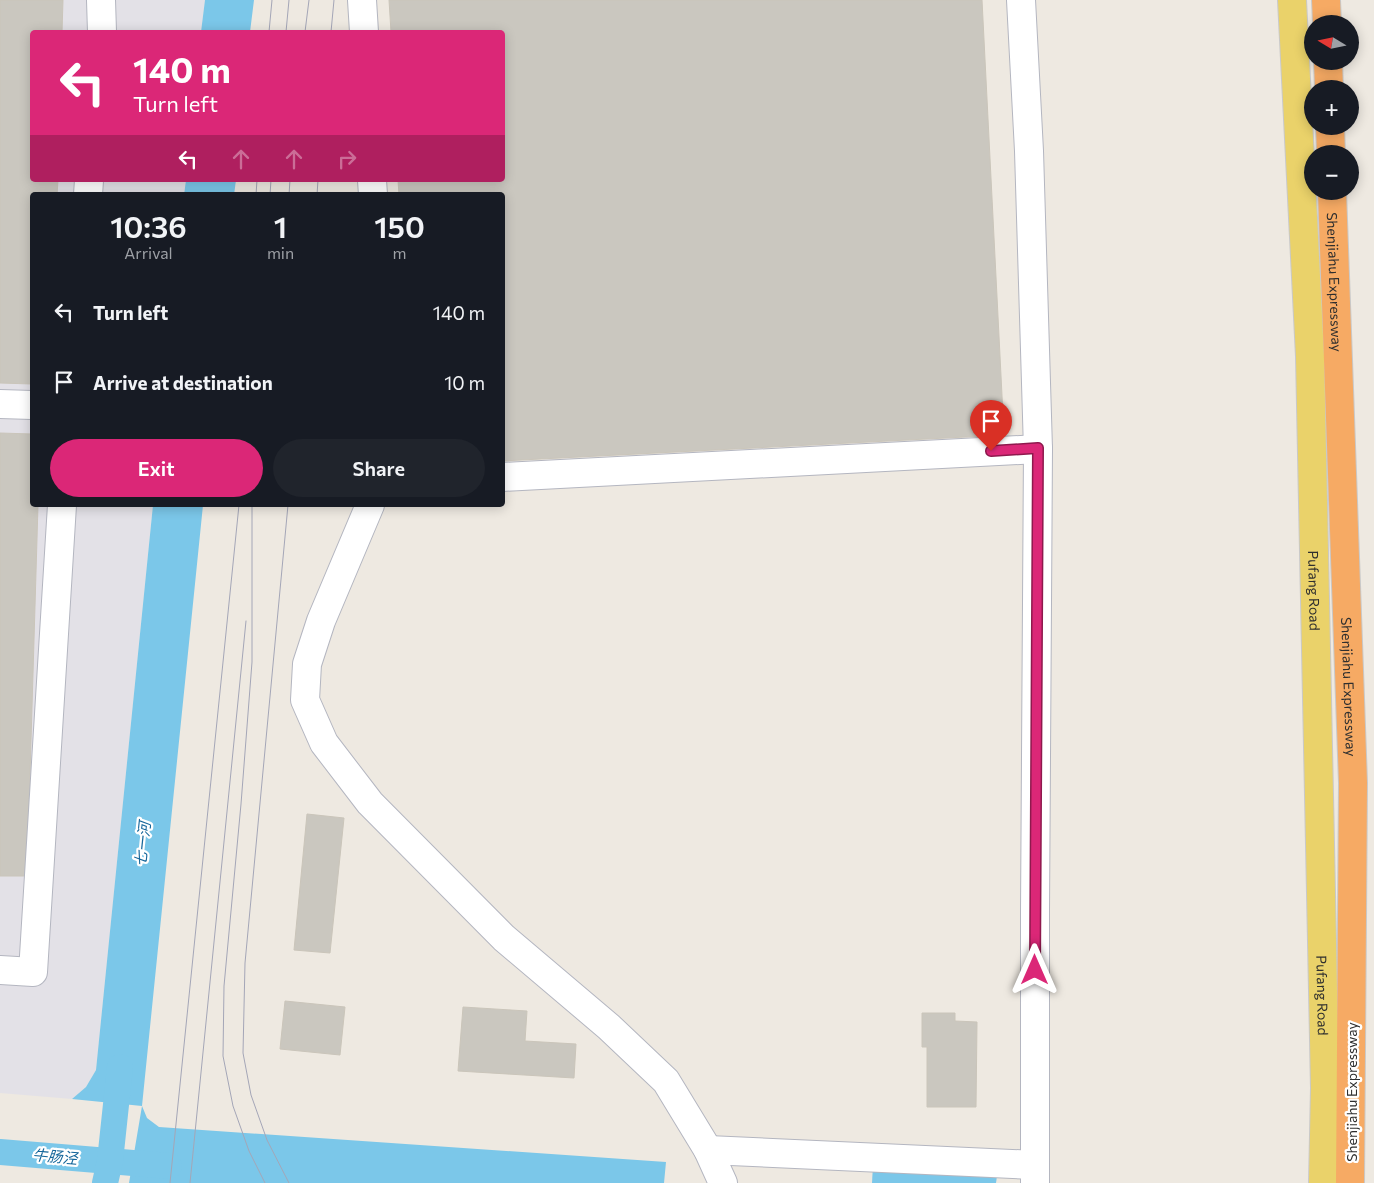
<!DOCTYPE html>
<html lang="en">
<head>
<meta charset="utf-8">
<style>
  :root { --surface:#171b24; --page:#20242c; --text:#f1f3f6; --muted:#9ea1a6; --accent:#db2777 }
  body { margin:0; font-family:Commissioner,"Noto Sans SC",sans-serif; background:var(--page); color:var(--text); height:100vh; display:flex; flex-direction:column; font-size:19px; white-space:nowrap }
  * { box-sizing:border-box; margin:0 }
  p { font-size:16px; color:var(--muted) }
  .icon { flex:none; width:28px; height:28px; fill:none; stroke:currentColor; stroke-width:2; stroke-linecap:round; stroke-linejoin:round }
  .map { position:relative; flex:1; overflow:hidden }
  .sheet { position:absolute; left:30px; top:192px; width:475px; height:315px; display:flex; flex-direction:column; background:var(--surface); border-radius:5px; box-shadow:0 2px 12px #0003 }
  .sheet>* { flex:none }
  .banner { position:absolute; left:30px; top:30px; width:475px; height:152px; border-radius:5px; box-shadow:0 2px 12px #0003; background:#db2777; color:#fff; overflow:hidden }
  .needle { width:32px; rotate:280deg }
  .fabs { position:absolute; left:1304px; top:15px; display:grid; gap:10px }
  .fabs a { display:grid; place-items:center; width:55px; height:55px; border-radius:50%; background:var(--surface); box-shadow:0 2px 12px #0003; font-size:25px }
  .pin { position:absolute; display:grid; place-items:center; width:42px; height:42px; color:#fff; margin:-51px -21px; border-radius:50% 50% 50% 0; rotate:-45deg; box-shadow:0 0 5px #0007 }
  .pin .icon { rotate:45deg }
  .me { position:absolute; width:55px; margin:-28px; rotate:0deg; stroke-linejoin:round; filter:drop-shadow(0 0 4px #0008) }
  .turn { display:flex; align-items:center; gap:18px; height:105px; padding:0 20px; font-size:22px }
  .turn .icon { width:65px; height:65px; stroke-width:2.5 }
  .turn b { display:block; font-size:35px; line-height:42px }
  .lanes { display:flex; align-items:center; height:48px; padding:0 20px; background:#0003; justify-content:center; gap:25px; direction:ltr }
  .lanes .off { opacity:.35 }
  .eta { display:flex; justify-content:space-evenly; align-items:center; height:85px; text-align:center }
  .eta b { font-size:30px; font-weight:600; line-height:35px }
  .button { display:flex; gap:10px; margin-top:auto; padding:10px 20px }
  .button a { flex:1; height:58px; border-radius:30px; background:var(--accent); color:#fff; font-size:20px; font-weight:600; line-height:58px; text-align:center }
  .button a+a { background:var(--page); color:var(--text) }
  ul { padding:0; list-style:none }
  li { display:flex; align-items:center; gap:15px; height:70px; padding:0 20px }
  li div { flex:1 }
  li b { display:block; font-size:19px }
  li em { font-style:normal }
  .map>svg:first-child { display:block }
  .industrial { fill:#e3e1e7 }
  .water { fill:#7bc7e9 }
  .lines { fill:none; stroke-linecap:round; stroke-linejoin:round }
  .canal { stroke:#7bc7e9; stroke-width:26 }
  .building { fill:#cac7bf; stroke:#cac5ba }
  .minor-casing { stroke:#b4b6c0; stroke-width:30 }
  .major-casing { stroke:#c9c9c9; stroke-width:30 }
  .highway-casing { stroke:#c9c9c9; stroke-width:30 }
  .minor { stroke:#fff; stroke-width:28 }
  .major { stroke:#ead26a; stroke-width:28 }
  .highway { stroke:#f6aa64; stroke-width:28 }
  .tram { stroke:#a4a6b7; stroke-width:1 }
  .route-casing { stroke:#8e194d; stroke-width:12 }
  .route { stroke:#db2777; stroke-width:9 }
  .labels { text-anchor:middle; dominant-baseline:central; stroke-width:4.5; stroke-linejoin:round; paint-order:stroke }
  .street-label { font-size:14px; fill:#2e2e2e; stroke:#fff }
  .water-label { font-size:15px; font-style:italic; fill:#15669a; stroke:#fff }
</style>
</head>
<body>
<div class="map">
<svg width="1374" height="1183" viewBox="0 0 1374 1183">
  <rect width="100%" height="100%" fill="#eee9e1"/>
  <!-- industrial -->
  <path class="industrial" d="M0,0H205L201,32H32V180H186L184,195H32V505H153L96,1070L86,1087L72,1099L0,1093Z"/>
  <!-- water -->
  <g class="water">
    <path d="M205,0H254L250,32H201Z"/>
    <path d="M186,180H236L234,195H184Z"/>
    <path d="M153,505H203L142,1106L147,1118L159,1127L666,1162L664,1183H129L142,1106L72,1099L86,1087L96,1070Z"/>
    <path d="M873,1165L997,1176L996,1183H872Z"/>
  </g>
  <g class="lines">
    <!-- canal -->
    <g class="canal">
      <path d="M0,1152L169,1166"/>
      <path d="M105,1183L110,1161L120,1067"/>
    </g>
  </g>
  <!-- building -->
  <g class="building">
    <path d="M0,0H63L62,32H32V180H58L57,195H32V384L0,383Z"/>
    <path d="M389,0H982L1004,435L502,461V195H399L398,180H502V32H391Z"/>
    <path d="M0,433L32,434V505H38L27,876H0Z"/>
    <path d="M307,814L344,818L330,953L294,950Z"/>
    <path d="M285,1001L345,1007L340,1055L280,1049Z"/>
    <path d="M463,1007L527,1011L525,1041L576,1044L574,1078L458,1071Z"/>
    <path d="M922,1013H955V1021L977,1022L976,1107H927V1047H922Z"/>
  </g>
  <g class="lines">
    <!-- minor casing -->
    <g class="minor-casing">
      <g id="minor">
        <path d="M101,0L102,32"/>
        <path d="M362,0L364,32"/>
        <path d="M1021,0L1029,151L1038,449L1035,912V1183"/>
        <path d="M372,180L373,195"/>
        <path d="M88,195L89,180"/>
        <path d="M0,404L32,405"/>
        <path d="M502,477L1038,449"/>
        <path d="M370,505L321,621L307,664L305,700L324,743L370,803L504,938L609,1027L666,1081L708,1150L723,1183"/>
        <path d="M0,970L33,972L62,505"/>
        <path d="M708,1150L1035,1165"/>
      </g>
    </g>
    <!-- major casing -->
    <g class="major-casing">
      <g id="major">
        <path id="s1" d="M1292,0L1310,356L1325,1088L1323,1183"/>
      </g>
    </g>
    <!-- highway casing -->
    <g class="highway-casing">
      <g id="highway">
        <path d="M1326,0L1327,24"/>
        <path d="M1328,61L1329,89"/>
        <path d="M1330,126L1331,154"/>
        <path id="s2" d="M1332,191L1353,783L1350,1183"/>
      </g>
    </g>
    <!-- minor -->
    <use href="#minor" class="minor"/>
    <!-- major -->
    <use href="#major" class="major"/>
    <!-- highway -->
    <use href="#highway" class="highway"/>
    <!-- tram -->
    <g class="tram">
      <path d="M269,32L272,0"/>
      <path d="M286,32L289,0"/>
      <path d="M305,32L309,0"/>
      <path d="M331,32L334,0"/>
      <path d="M256,195L257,180"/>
      <path d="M270,195L271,180"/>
      <path d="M289,195L290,180"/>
      <path d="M317,195L318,180"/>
      <path d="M252,505V662L241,804L224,986L223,1056L233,1106L249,1151L265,1183"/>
      <path d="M288,505L245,963L243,1053L251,1095L267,1140L289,1183"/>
      <path d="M170,1183L239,505"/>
      <path d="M190,1183L246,621"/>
    </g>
  </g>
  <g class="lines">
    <!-- route casing -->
    <g class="route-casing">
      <path id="route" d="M991,451L1038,448L1035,970"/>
    </g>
    <!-- route -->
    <use href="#route" class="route"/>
  </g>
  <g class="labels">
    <!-- street labels -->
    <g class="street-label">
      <text stroke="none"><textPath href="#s2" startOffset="91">Shenjiahu Expressway</textPath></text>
      <text stroke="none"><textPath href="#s1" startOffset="591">Pufang Road</textPath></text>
      <text stroke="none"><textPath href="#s2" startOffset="496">Shenjiahu Expressway</textPath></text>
      <text stroke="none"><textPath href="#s1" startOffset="996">Pufang Road</textPath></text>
      <text transform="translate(1351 1092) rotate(-90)">Shenjiahu Expressway</text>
    </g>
    <!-- water labels -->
    <g class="water-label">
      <text transform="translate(142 844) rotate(-84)">七一河</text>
      <text transform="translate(55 1156) rotate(5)">牛肠泾</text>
    </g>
  </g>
</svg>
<div class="fabs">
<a><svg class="needle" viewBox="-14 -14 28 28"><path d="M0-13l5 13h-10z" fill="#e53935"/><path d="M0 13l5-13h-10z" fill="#9ea1a6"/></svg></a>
<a>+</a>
<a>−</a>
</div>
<div class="pin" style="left:991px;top:451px;background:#d93025"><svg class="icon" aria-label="arrive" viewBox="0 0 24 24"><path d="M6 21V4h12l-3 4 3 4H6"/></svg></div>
<svg class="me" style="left:1035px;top:970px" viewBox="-20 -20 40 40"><path d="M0-17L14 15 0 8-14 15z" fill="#db2777" stroke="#fff" stroke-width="4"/></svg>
<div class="banner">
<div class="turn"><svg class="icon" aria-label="left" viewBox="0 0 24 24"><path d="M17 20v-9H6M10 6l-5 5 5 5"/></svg><div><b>140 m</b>Turn left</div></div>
<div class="lanes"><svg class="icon" aria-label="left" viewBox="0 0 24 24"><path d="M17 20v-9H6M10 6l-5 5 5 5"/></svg><svg class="icon off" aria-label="ahead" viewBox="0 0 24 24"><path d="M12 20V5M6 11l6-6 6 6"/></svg><svg class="icon off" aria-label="ahead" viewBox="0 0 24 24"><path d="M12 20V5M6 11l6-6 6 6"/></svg><svg class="icon off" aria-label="right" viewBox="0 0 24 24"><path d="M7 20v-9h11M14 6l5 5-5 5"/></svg></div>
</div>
<section class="sheet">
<div class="eta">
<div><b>10:36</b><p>Arrival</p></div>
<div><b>1</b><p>min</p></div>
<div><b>150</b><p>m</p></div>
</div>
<ul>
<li><svg class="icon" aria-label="left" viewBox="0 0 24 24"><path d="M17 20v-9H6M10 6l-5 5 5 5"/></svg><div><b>Turn left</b></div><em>140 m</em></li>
<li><svg class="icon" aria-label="arrive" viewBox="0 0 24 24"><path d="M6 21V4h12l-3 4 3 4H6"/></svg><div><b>Arrive at destination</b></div><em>10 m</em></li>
</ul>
<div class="button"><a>Exit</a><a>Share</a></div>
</section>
</div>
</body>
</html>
